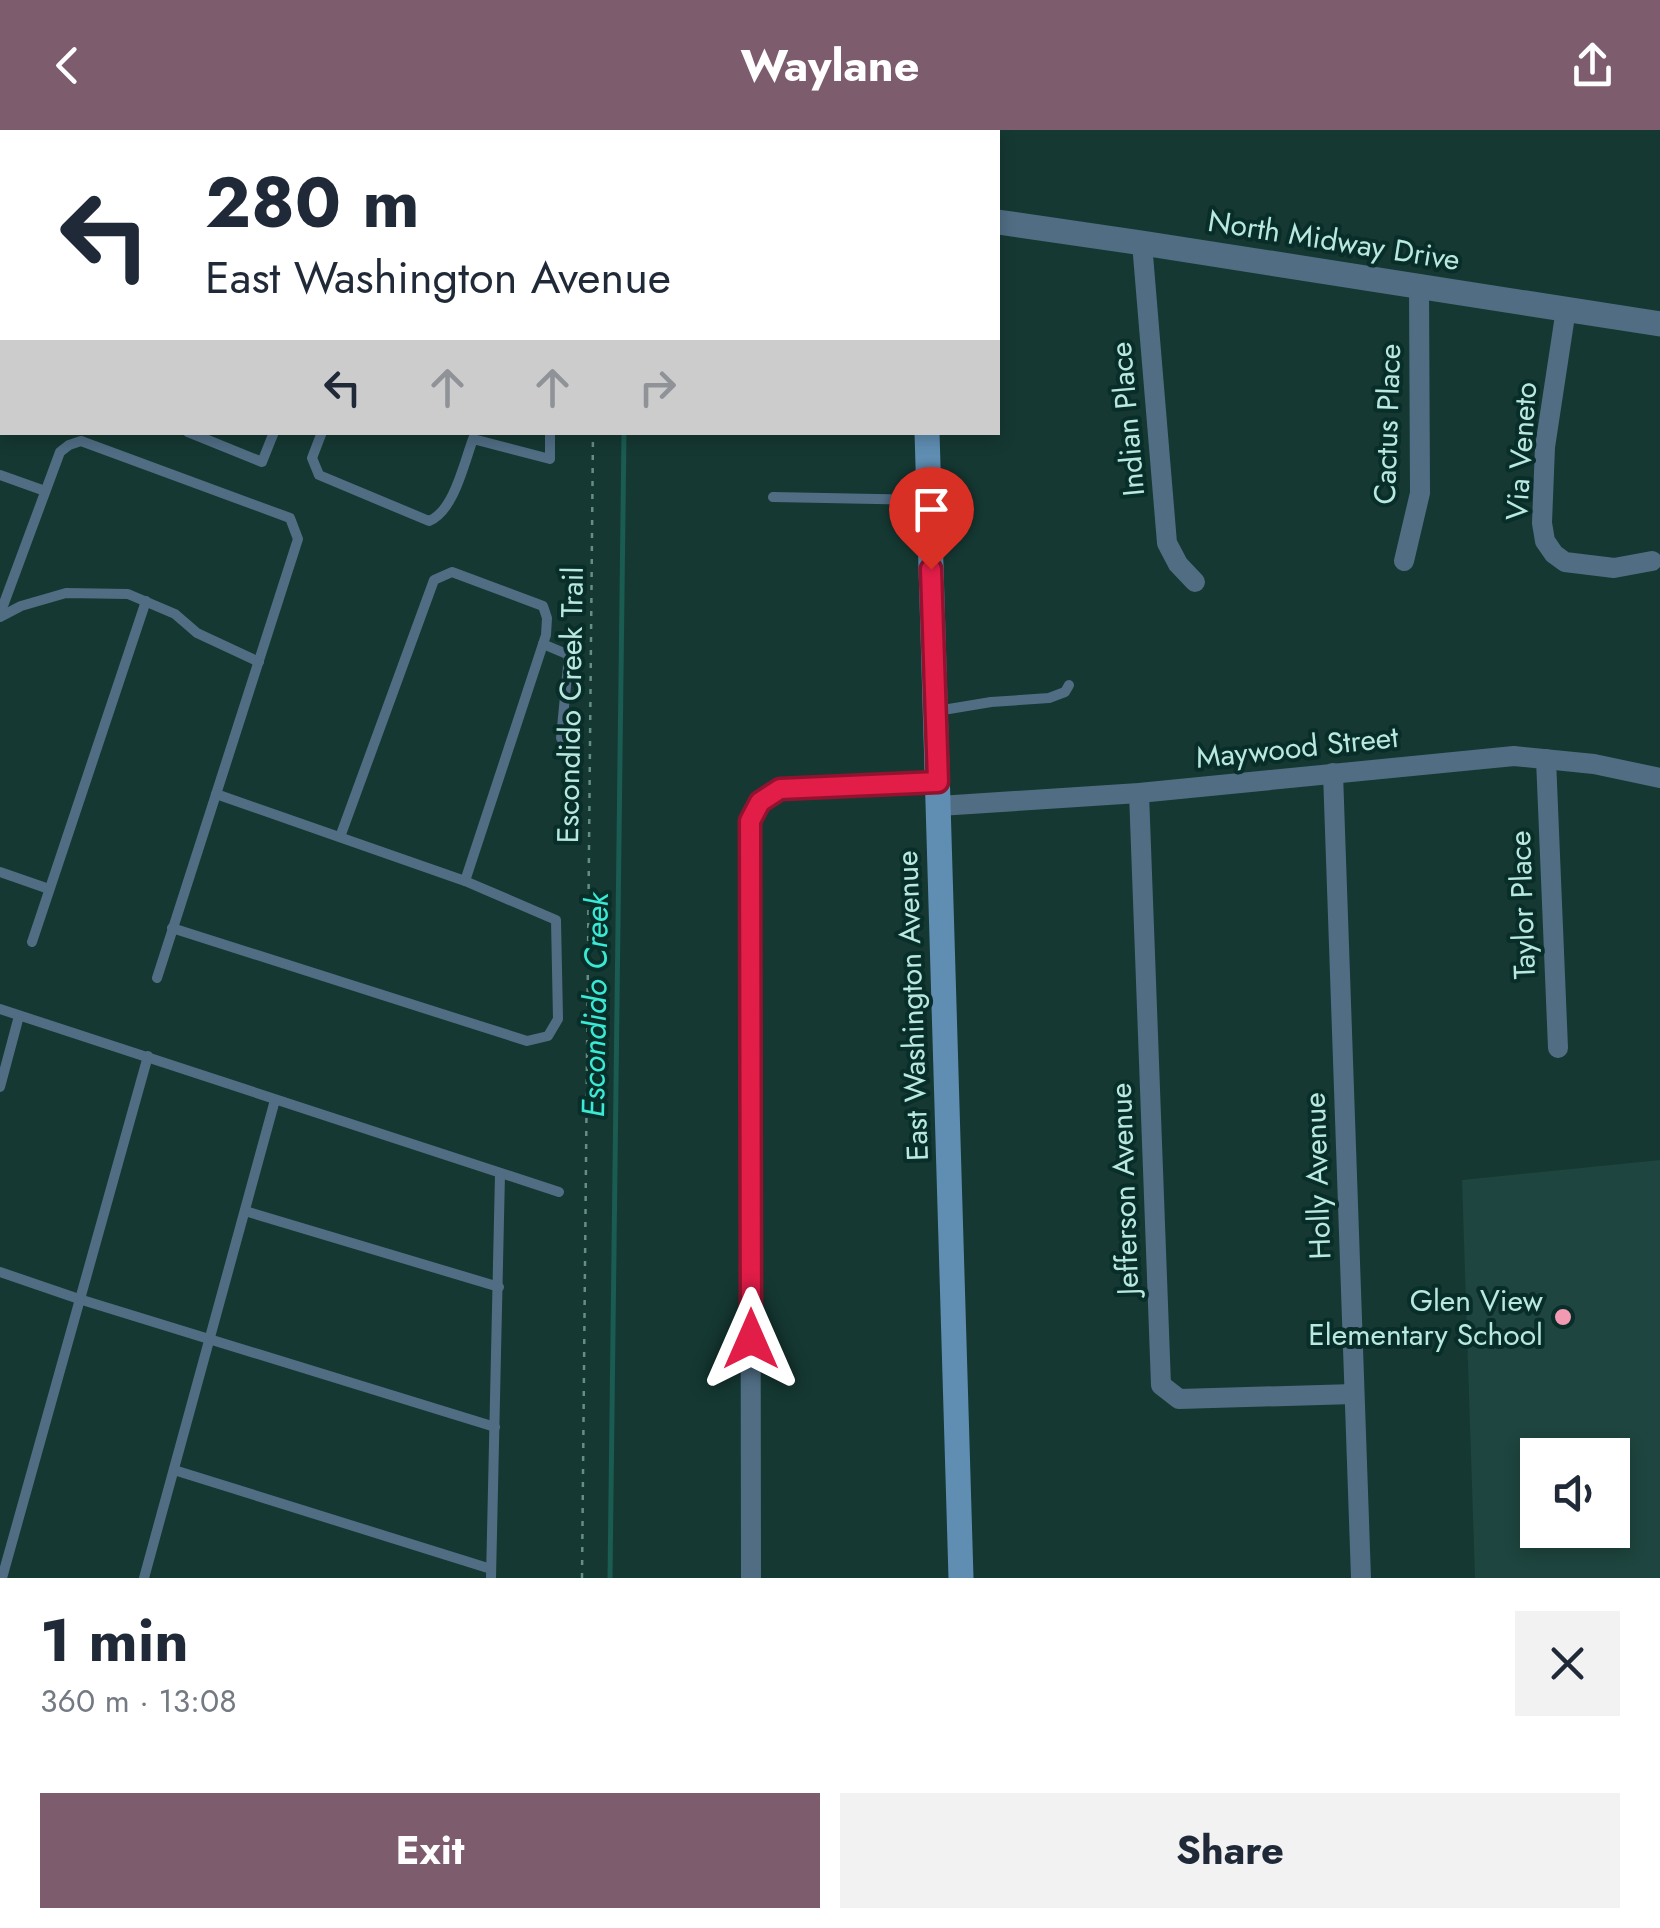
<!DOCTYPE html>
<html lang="en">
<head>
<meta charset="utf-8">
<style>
  :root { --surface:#fff; --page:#f2f2f3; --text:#1f2937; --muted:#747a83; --accent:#7d5c6e }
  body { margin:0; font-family:Jost,sans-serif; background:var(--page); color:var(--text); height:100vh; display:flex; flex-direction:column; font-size:38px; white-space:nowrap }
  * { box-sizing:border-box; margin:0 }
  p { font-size:32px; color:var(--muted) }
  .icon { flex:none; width:55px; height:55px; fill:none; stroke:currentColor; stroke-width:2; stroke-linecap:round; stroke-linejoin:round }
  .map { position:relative; height:1448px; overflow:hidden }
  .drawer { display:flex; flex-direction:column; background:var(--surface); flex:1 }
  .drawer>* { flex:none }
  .banner { position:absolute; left:0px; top:0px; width:1000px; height:305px; box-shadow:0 5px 15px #0003; background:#fff; color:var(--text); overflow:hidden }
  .fabs { position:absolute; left:1520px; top:1308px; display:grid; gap:20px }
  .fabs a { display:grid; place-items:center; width:110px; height:110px; border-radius:0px; background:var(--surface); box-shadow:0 5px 15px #0003; font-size:50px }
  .pin { position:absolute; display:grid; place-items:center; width:85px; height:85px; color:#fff; margin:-102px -42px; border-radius:50% 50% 50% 0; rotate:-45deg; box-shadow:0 0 10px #0007 }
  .pin .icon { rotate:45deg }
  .me { position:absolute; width:110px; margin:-55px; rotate:0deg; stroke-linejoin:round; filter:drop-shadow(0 0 8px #0008) }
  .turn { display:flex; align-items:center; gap:35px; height:210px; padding:0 40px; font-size:45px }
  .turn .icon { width:130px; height:130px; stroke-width:2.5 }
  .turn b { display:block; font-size:70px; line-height:85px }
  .lanes { display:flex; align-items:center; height:95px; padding:0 40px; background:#0003; justify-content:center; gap:50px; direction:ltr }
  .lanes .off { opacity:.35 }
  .round { display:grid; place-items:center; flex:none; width:105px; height:105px; border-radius:0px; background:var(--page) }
  .overview { display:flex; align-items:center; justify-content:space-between; height:170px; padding:0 40px }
  h1 { font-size:60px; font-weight:700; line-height:75px }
  .button { display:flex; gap:20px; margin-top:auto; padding:20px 40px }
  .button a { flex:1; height:115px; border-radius:0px; background:var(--accent); color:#fff; font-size:40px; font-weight:700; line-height:115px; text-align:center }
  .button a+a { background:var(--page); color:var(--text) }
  header { display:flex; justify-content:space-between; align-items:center; height:130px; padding:0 40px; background:var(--accent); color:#fff; font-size:45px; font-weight:700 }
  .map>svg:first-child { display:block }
  .built { fill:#1e453f; fill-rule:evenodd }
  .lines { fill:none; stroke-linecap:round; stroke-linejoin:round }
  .stream { stroke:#1a5b52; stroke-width:5 }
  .path { stroke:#648e86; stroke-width:2.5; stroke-dasharray:5 8; stroke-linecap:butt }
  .service { stroke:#506d84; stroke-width:10 }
  .minor { stroke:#506d84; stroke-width:20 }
  .tertiary { stroke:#506d84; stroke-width:25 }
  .secondary { stroke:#5f8eb2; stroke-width:25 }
  .route-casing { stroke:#92132f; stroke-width:25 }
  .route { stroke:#e11d48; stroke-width:18 }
  .poi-dot { fill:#f19ab2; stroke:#092d28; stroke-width:4 }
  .labels { text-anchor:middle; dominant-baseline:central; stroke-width:8; stroke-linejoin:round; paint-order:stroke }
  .street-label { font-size:30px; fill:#b8e9e0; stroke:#092d28 }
  .poi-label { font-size:30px; fill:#b8e9e0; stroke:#092d28; text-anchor:end }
  .water-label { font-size:32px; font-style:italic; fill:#3aead4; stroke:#092d28 }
</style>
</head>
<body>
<header><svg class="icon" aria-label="back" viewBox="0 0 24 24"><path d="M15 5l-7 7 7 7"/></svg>Waylane<svg class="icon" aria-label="share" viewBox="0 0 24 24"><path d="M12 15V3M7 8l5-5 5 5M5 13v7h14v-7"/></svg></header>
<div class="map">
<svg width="1660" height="1448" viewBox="0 0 1660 1448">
  <rect width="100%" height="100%" fill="#153832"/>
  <!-- built -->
  <g class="built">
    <path d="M0,0H126L125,2H2V272L0,271Z"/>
    <path d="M1660,1030V1448H1475L1462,1050ZM1538,1325H1612V1400H1538Z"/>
  </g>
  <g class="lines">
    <!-- stream -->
    <g class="stream">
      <path d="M628,2V0"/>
      <path d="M610,1448L624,302"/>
    </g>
    <!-- path -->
    <g class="path">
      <path d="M593,0V2"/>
      <path d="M582,1448L593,302"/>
    </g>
    <!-- service -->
    <g class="service">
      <path d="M5,2L6,0"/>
      <path d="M44,2L45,0"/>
      <path d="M96,2L97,0"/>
      <path d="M155,2L156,0"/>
      <path d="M393,2L394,0"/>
      <path d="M435,2L436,0"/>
      <path d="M564,2L565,0"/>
      <path d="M0,18L2,11"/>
      <path d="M0,113L2,107"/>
      <path d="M0,243L2,244"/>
      <path d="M188,302L262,332L274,302"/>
      <path d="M322,302L312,328L319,345L429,391C454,381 464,333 473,309L550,329V302"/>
      <path d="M0,345L45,361"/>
      <path d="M773,367L928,370"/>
      <path d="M0,484L60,322L69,315L81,311L290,388L298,409L157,848"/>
      <path d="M0,487L21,476L66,463L128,464L175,484L197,503L259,532"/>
      <path d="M543,514L569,525L561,608"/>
      <path d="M937,581L991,572L1049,568L1065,562L1069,555"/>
      <path d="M340,707L434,450L452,442L543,476L547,488L546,505L465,751"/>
      <path d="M0,742L49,759"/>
      <path d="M172,798L527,911L548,906L558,889L556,790L465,751L216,664"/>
      <path d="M32,812L146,471"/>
      <path d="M0,879L559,1062"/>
      <path d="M0,957L19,886"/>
      <path d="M245,1081L499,1157"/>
      <path d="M0,1142L79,1169L495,1297"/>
      <path d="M174,1340L491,1439"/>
      <path d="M2,1448L148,926"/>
      <path d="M144,1448L275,970"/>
      <path d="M491,1448L500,1044"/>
    </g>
    <!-- minor -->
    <g class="minor">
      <path d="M1142,113L1167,413L1178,434L1195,452"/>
      <path d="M1566,179L1545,317L1542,393L1545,411L1554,424L1565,432L1614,438L1652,431"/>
      <path d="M1404,431L1420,363L1419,157"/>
      <path d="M1546,629L1558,918"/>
      <path d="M1333,643L1361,1448"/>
      <path d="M1139,663L1161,1255L1179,1269L1354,1264"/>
      <path d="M939,676L1139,663L1514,626L1594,634L1660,648"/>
      <path d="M751,1448L750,691L760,673L780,659L938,652"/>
    </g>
    <!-- tertiary -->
    <g class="tertiary">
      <path d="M690,0L695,2"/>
      <path d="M998,92L1142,113L1660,194"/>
    </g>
    <!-- secondary -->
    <g class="secondary">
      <path d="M934,2L935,0"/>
      <path d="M927,302L961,1448"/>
    </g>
  </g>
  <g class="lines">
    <!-- route casing -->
    <g class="route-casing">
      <path id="route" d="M751,1209L750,691L760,672L780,659L938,652L931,439"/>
    </g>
    <!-- route -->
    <use href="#route" class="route"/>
  </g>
  <!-- markers -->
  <circle class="poi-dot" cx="1563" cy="1187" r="10"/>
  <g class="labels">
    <!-- street labels -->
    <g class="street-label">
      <text transform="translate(1334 110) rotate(9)">North Midway Drive</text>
      <text transform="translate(1127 289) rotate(-95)">Indian Place</text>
      <text transform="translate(1387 294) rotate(-88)">Cactus Place</text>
      <text transform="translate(1521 321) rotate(-86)">Via Veneto</text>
      <text transform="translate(570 575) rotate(-89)">Escondido Creek Trail</text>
      <text transform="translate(1297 617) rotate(-6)">Maywood Street</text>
      <text transform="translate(1522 775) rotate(-92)">Taylor Place</text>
      <text transform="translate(912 876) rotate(-92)">East Washington Avenue</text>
      <text transform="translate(1317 1046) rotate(-92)">Holly Avenue</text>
      <text transform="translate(1124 1059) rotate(-92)">Jefferson Avenue</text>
    </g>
    <!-- poi labels -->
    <g class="poi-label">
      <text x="1543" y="1170">Glen View<tspan x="1543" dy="34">Elementary School</tspan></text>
    </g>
    <!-- water labels -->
    <g class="water-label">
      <text transform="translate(595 875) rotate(-89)">Escondido Creek</text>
    </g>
  </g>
</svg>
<div class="fabs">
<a><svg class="icon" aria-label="sound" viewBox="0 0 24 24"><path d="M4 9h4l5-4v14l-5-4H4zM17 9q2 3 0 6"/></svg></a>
</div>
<div class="pin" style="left:931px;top:439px;background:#d93025"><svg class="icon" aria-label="arrive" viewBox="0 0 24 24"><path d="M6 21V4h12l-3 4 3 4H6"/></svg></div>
<svg class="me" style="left:751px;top:1209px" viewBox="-20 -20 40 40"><path d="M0-17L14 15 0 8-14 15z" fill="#e11d48" stroke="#fff" stroke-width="4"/></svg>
<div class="banner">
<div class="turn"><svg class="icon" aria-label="left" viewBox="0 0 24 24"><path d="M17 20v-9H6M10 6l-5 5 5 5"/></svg><div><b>280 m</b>East Washington Avenue</div></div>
<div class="lanes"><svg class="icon" aria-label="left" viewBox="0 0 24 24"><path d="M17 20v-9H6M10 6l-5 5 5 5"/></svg><svg class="icon off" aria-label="ahead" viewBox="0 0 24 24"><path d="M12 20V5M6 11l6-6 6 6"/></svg><svg class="icon off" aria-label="ahead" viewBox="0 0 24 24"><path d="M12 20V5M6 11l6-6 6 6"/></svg><svg class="icon off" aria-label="right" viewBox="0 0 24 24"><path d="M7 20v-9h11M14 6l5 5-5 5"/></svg></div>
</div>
</div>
<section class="drawer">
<div class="overview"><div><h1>1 min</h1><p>360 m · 13:08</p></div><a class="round"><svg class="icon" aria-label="close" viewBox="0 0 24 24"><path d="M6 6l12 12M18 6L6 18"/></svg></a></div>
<div class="button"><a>Exit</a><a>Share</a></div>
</section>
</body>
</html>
